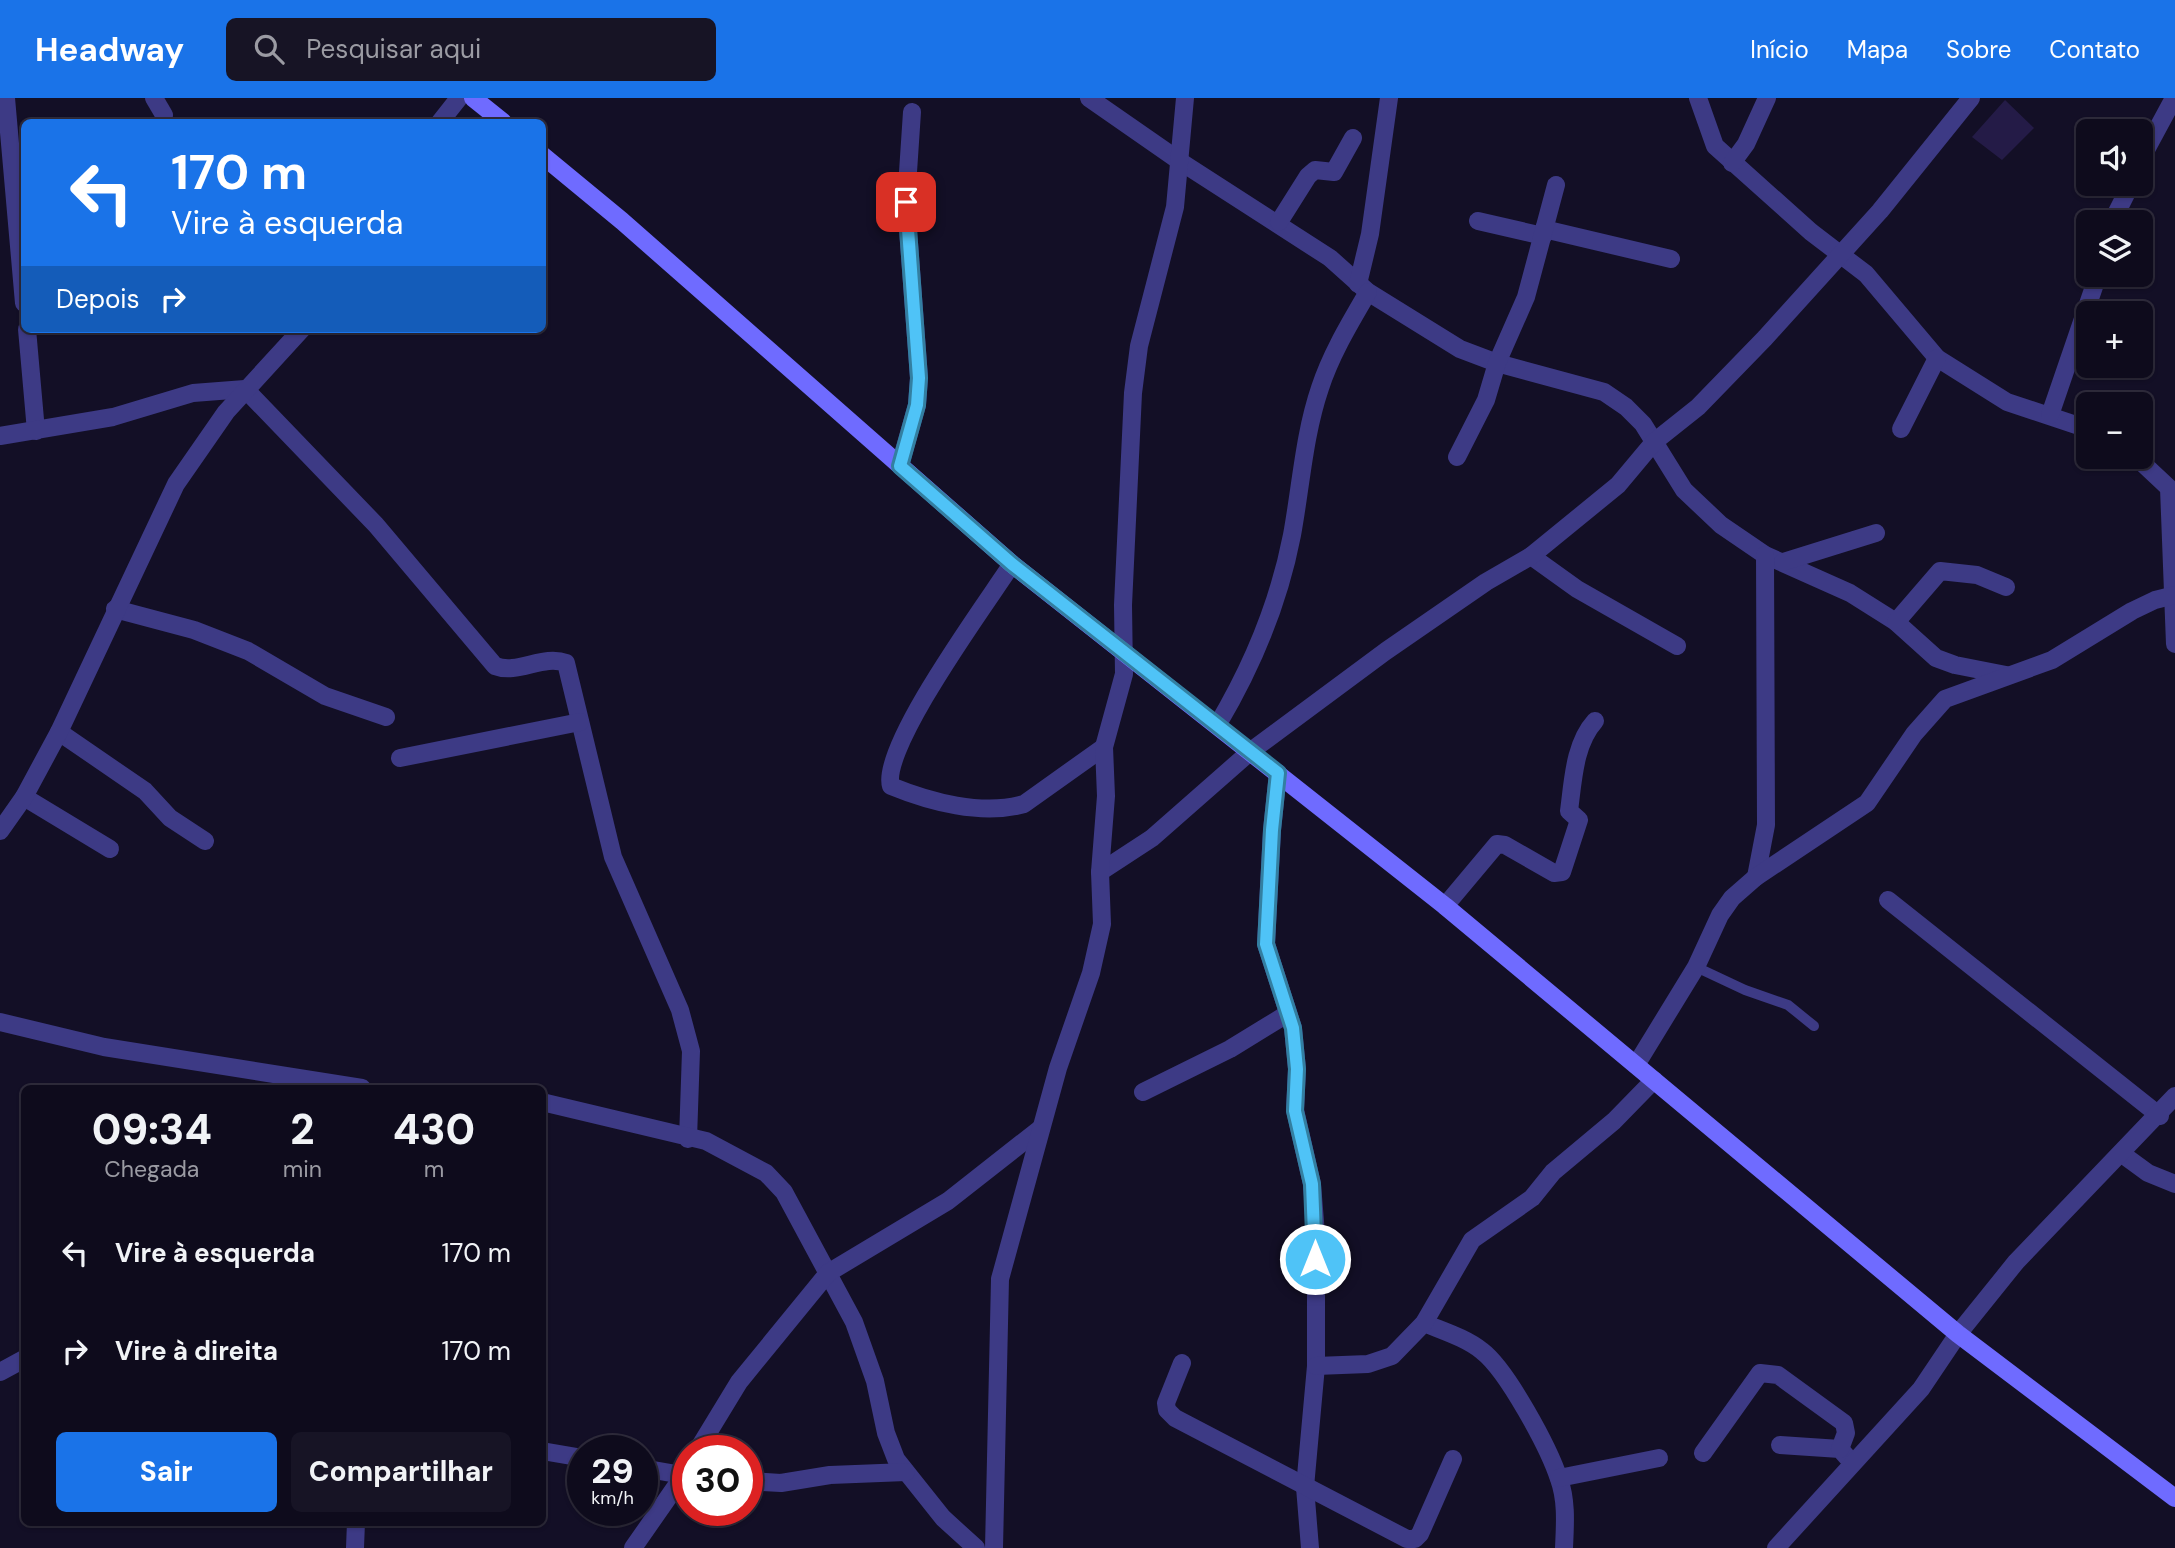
<!DOCTYPE html>
<html lang="pt">
<head>
<meta charset="utf-8">
<style>
  :root { --surface:#0e0b1c; --page:#171425; --text:#f1f3f6; --muted:#9b9ba3; --line:#2e2b3b; --accent:#1a73e8 }
  body { margin:0; font-family:"DM Sans",sans-serif; background:var(--page); color:var(--text); height:100vh; display:flex; flex-direction:column; font-size:26px; white-space:nowrap }
  * { box-sizing:border-box; margin:0 }
  p { font-size:23px; color:var(--muted) }
  .icon { flex:none; width:38px; height:38px; fill:none; stroke:currentColor; stroke-width:2; stroke-linecap:round; stroke-linejoin:round }
  .map { position:relative; flex:1; overflow:hidden }
  .side { position:absolute; left:21px; top:987px; width:525px; height:441px; display:flex; flex-direction:column; background:var(--surface); border-radius:10px; box-shadow:0 2px 5px #0004,0 0 0 2px var(--line) }
  .side>* { flex:none }
  .hud { position:absolute; left:21px; top:21px; width:525px; height:214px; border-radius:10px; box-shadow:0 2px 5px #0004,0 0 0 2px var(--line); background:#1a73e8; color:#fff; overflow:hidden }
  .tools { position:absolute; left:2076px; top:21px; display:grid; gap:14px }
  .tools a { display:grid; place-items:center; width:77px; height:77px; border-radius:10px; background:var(--surface); box-shadow:0 2px 5px #0004,0 0 0 2px var(--line); font-size:35px }
  .speed { position:absolute; left:567px; top:1337px; display:flex; gap:14px; font-size:35px; font-weight:700; text-align:center }
  .speed>* { display:grid; place-content:center; width:91px; height:91px; border-radius:50%; background:var(--surface); box-shadow:0 2px 5px #0004,0 0 0 2px var(--line); line-height:1 }
  .speed small { font-size:18px; font-weight:400 }
  .speed .limit { border:10px solid #d22; background:#fff; color:#111 }
  .pin { position:absolute; display:grid; place-items:center; width:60px; height:60px; color:#fff; margin:-30px; border-radius:14px; box-shadow:0 4px 10px #0006 }
  .me { position:absolute; width:77px; margin:-38px; rotate:0deg; stroke-linejoin:round; filter:drop-shadow(0 0 5px #0008) }
  .turn { display:flex; align-items:center; gap:24px; height:147px; padding:0 35px; font-size:32px }
  .turn .icon { width:91px; height:91px; stroke-width:2.5 }
  .turn b { display:block; font-size:49px; line-height:60px }
  .then { display:flex; align-items:center; height:66px; padding:0 35px; background:#0003; gap:14px; font-size:26px }
  .eta { display:flex; justify-content:space-evenly; align-items:center; height:119px; text-align:center }
  .eta b { font-size:42px; font-weight:800; line-height:49px }
  .cta { display:flex; gap:14px; margin-top:auto; padding:14px 35px }
  .cta a { flex:1; height:80px; border-radius:10px; background:var(--accent); color:#fff; font-size:28px; font-weight:800; line-height:80px; text-align:center }
  .cta a+a { background:var(--page); color:var(--text) }
  ul { padding:0; list-style:none }
  li { display:flex; align-items:center; gap:21px; height:98px; padding:0 35px }
  li div { flex:1 }
  li b { display:block; font-size:26px }
  li em { font-style:normal }
  header { display:flex; align-items:center; gap:42px; box-sizing:border-box; height:98px; padding:0 35px; background:var(--accent); color:#fff }
  header strong { font-size:33px }
  nav { display:flex; gap:38px; margin-inline-start:auto; font-size:24px }
  .search { width:490px; height:63px; background:var(--page); display:flex; align-items:center; gap:18px; box-sizing:border-box; padding:0 24px; border-radius:10px; color:var(--muted); font-size:26px }
  .map>svg:first-child { display:block }
  .building { fill:#241b47 }
  .lines { fill:none; stroke-linecap:round; stroke-linejoin:round }
  .lane { stroke:#3d3a85; stroke-width:10 }
  .street { stroke:#3d3a85; stroke-width:18 }
  .secondary { stroke:#6f6bff; stroke-width:18 }
  .route-casing { stroke:#337fa1; stroke-width:18 }
  .route { stroke:#4fc3f7; stroke-width:12 }
</style>
</head>
<body>
<header>
<strong>Headway</strong>
<div class="search"><svg class="icon" aria-label="search" viewBox="0 0 24 24"><circle cx="10" cy="10" r="6"/><path d="M15 15l6 6"/></svg>Pesquisar aqui</div>
<nav><a>Início</a><a>Mapa</a><a>Sobre</a><a>Contato</a></nav>
</header>
<div class="map">
<svg width="2175" height="1450" viewBox="0 0 2175 1450">
  <rect width="100%" height="100%" fill="#130f26"/>
  <!-- building -->
  <path class="building" d="M2005,2L2034,30L2002,62L1972,39Z"/>
  <g class="lines">
    <!-- lane -->
    <path class="lane" d="M1696,869L1745,892L1788,907L1814,928"/>
    <!-- street -->
    <g class="street">
      <path d="M6,0L24,205"/>
      <path d="M154,0L164,17"/>
      <path d="M1089,0L1181,64L1330,160L1368,194L1460,251L1497,265L1604,294L1626,309L1643,326L1684,392L1721,427L1765,457L1850,495L1896,524L1936,560L1955,567L2006,577"/>
      <path d="M1698,0L1715,48L1811,134L1866,176L1937,260L2007,304L2088,331"/>
      <path d="M440,24L459,0"/>
      <path d="M2140,63L2174,0"/>
      <path d="M1732,65L1746,46L1767,0"/>
      <path d="M1478,123L1543,138"/>
      <path d="M1279,124L1308,78L1315,72L1334,74L1353,40"/>
      <path d="M2112,124L2131,86"/>
      <path d="M1544,131L1671,161"/>
      <path d="M1358,186L1370,136L1389,0"/>
      <path d="M27,231L36,333"/>
      <path d="M2050,317L2098,177"/>
      <path d="M1901,331L1937,260"/>
      <path d="M0,338L113,319L193,295L245,291L376,427L495,568C518,577 543,556 566,565L613,759L680,912L691,953L688,1041"/>
      <path d="M1457,359L1486,302L1497,265L1526,199L1556,87"/>
      <path d="M2136,359L2169,390L2175,546"/>
      <path d="M900,367L917,307L919,280L906,104L912,14"/>
      <path d="M1531,458L1577,491L1677,548"/>
      <path d="M1783,464L1876,435"/>
      <path d="M1012,466C988,503 879,651 891,688C930,704 982,718 1024,706L1104,649"/>
      <path d="M115,511L194,532L248,553L325,598L386,619"/>
      <path d="M1896,524L1940,473L1977,477L2006,489"/>
      <path d="M1218,626C1253,567 1279,504 1292,437C1301,388 1304,337 1320,290C1331,256 1350,225 1368,194"/>
      <path d="M59,634L145,693L170,720L205,743"/>
      <path d="M400,660L580,624"/>
      <path d="M1278,675L1272,732L1266,846L1293,930L1297,971L1295,1012L1312,1086L1316,1136V1268L1305,1389L1310,1450"/>
      <path d="M24,699L110,751"/>
      <path d="M0,733L24,699L59,634L176,386L226,314L302,231"/>
      <path d="M1100,774L1152,740L1251,653L1386,553L1486,484L1531,458L1618,387L1654,344L1698,309L1765,240L1880,113L1971,0"/>
      <path d="M1756,779L1766,727L1765,457"/>
      <path d="M1888,802L2160,1018"/>
      <path d="M1445,808L1497,746L1505,747L1554,775L1562,774L1579,722L1569,713C1573,684 1574,646 1595,623"/>
      <path d="M0,924L104,949L362,990"/>
      <path d="M1636,967L1696,869L1720,817L1732,800L1756,779L1867,705L1914,636L1945,601L2052,562L2132,513L2155,502L2175,497"/>
      <path d="M1143,994L1230,951L1287,916"/>
      <path d="M542,1004L706,1043L766,1075L784,1094L854,1224L875,1283L886,1335L896,1361L943,1420L976,1450"/>
      <path d="M2122,1056L2148,1075L2175,1086"/>
      <path d="M1424,1225C1443,1233 1466,1240 1482,1253C1507,1272 1549,1350 1559,1381C1567,1403 1565,1427 1564,1450"/>
      <path d="M1182,1265L1166,1305L1167,1312L1175,1320L1407,1441H1415L1420,1436L1453,1361"/>
      <path d="M1316,1268L1368,1266L1392,1258L1424,1225L1472,1142L1532,1100L1553,1074L1614,1023L1654,982"/>
      <path d="M0,1274L24,1261"/>
      <path d="M1780,1347L1840,1351L1847,1359"/>
      <path d="M542,1353L583,1360"/>
      <path d="M697,1353L739,1284L828,1175L948,1103L1041,1030"/>
      <path d="M1703,1355L1760,1275L1778,1277L1844,1325L1846,1335L1840,1351"/>
      <path d="M642,1370L688,1378"/>
      <path d="M1559,1380L1659,1360"/>
      <path d="M747,1383L781,1385L830,1377L906,1374"/>
      <path d="M355,1450L356,1424"/>
      <path d="M633,1450L688,1371"/>
      <path d="M994,1450L1000,1181L1058,970L1091,875L1102,826L1100,774L1106,698L1104,649L1124,576L1123,507L1133,295L1139,248L1175,109L1185,0"/>
      <path d="M1776,1450L1921,1291L1958,1236L2016,1164L2175,998"/>
    </g>
    <!-- secondary -->
    <g class="secondary">
      <path d="M473,0L503,24"/>
      <path d="M542,57L622,123L1012,466L1445,808L1958,1236L2175,1400"/>
    </g>
  </g>
  <g class="lines">
    <!-- route casing -->
    <g class="route-casing">
      <path id="route" d="M906,104L919,280L917,307L900,368L1012,466L1278,675L1272,732L1266,846L1293,930L1297,971L1295,1013L1312,1086L1315,1161"/>
    </g>
    <!-- route -->
    <use href="#route" class="route"/>
  </g>
</svg>
<div class="tools">
<a><svg class="icon" aria-label="sound" viewBox="0 0 24 24"><path d="M4 9h4l5-4v14l-5-4H4zM17 9q2 3 0 6"/></svg></a>
<a><svg class="icon" aria-label="layers" viewBox="0 0 24 24"><path d="M12 4l9 5-9 5-9-5zM3 14l9 5 9-5"/></svg></a>
<a>+</a>
<a>−</a>
</div>
<div class="speed"><div>29<small>km/h</small></div><div class="limit">30</div></div>
<div class="pin" style="left:906px;top:104px;background:#d93025"><svg class="icon" aria-label="arrive" viewBox="0 0 24 24"><path d="M6 21V4h12l-3 4 3 4H6"/></svg></div>
<svg class="me" style="left:1315px;top:1161px" viewBox="-20 -20 40 40"><circle r="17" fill="#4fc3f7" stroke="#fff" stroke-width="3"/><path d="M0-11L8 9 0 5-8 9z" fill="#fff"/></svg>
<div class="hud">
<div class="turn"><svg class="icon" aria-label="left" viewBox="0 0 24 24"><path d="M17 20v-9H6M10 6l-5 5 5 5"/></svg><div><b>170 m</b>Vire à esquerda</div></div>
<div class="then">Depois<svg class="icon" aria-label="right" viewBox="0 0 24 24"><path d="M7 20v-9h11M14 6l5 5-5 5"/></svg></div>
</div>
<section class="side">
<div class="eta">
<div><b>09:34</b><p>Chegada</p></div>
<div><b>2</b><p>min</p></div>
<div><b>430</b><p>m</p></div>
</div>
<ul>
<li><svg class="icon" aria-label="left" viewBox="0 0 24 24"><path d="M17 20v-9H6M10 6l-5 5 5 5"/></svg><div><b>Vire à esquerda</b></div><em>170 m</em></li>
<li><svg class="icon" aria-label="right" viewBox="0 0 24 24"><path d="M7 20v-9h11M14 6l5 5-5 5"/></svg><div><b>Vire à direita</b></div><em>170 m</em></li>
</ul>
<div class="cta"><a>Sair</a><a>Compartilhar</a></div>
</section>
</div>
</body>
</html>
